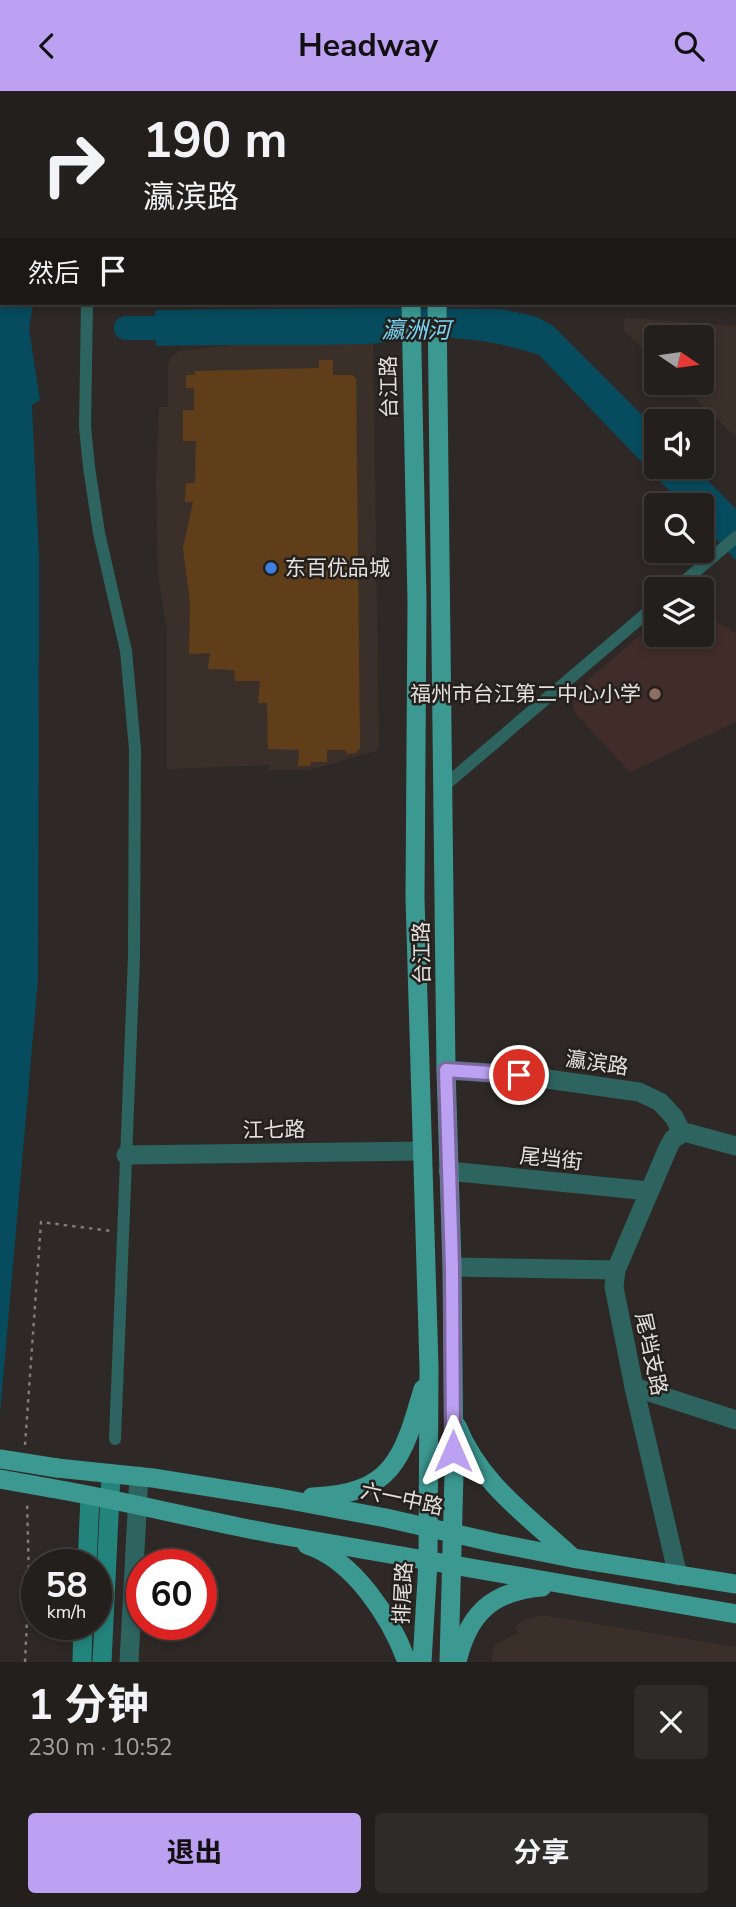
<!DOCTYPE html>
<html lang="zh">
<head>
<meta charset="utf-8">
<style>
  :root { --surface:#221f1c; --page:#2e2c29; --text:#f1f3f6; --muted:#a2a2a3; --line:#3f3d3b; --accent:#bca0f2 }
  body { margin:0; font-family:"Nunito Sans","Noto Sans SC",sans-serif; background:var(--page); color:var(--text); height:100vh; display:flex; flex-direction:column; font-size:26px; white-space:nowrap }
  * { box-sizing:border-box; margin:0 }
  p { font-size:23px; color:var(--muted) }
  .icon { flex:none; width:38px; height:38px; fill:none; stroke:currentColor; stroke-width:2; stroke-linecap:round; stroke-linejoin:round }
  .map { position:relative; height:1571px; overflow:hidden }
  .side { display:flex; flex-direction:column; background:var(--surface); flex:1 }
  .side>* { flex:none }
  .hud { position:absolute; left:0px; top:0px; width:737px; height:214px; box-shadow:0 4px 10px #0003,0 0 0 2px var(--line); background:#221f1c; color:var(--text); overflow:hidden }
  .needle { width:46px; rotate:103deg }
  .fabs { position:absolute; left:644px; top:234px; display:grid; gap:14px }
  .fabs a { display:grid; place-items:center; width:70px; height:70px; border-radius:7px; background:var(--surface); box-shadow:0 4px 10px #0003,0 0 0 2px var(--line); font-size:35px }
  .speed { position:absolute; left:21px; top:1458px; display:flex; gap:14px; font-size:35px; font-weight:700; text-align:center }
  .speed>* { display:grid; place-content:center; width:91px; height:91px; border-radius:50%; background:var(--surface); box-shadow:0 4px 10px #0003,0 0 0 2px var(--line); line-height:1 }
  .speed small { font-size:18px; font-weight:400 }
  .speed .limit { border:10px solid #d22; background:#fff; color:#111 }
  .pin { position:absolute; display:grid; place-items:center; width:60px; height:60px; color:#fff; margin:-30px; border:4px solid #fff; border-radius:50%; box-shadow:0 2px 7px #0007 }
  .me { position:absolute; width:77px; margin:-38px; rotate:0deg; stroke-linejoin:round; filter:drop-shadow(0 0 5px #0008) }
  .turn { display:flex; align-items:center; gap:24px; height:147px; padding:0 28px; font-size:32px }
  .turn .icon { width:91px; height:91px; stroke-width:2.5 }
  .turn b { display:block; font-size:49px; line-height:60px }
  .then { display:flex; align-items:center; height:66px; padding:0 28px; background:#0003; gap:14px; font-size:26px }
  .round { display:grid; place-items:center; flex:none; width:74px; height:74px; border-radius:7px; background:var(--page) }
  .headline { display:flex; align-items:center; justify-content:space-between; height:119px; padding:0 28px }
  h1 { font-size:42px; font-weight:700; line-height:52px }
  .action { display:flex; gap:14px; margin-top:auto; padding:14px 28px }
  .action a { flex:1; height:80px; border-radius:7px; background:var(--accent); color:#111; font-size:28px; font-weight:700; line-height:80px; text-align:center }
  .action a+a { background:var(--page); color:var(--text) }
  header { display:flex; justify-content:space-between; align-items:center; height:91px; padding:0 28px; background:var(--accent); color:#111; font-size:32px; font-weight:700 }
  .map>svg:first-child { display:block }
  .built { fill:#3a3029 }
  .education { fill:#402c28 }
  .water { fill:#074b5e }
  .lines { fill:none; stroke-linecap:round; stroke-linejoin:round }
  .river { stroke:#074b5e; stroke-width:24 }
  .building { fill:#603e1a }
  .path { stroke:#7f7b79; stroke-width:2.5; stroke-dasharray:3.5 5; stroke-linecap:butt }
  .service { stroke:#2e6460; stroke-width:8 }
  .pedestrian { stroke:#2e6460; stroke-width:12 }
  .minor { stroke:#2e6460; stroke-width:16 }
  .tertiary { stroke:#2e6460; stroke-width:19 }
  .secondary { stroke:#22847d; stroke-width:19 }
  .primary { stroke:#3c9992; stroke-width:19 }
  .primary-bridge { stroke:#3c9992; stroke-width:19 }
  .route-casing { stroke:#7a689d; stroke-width:18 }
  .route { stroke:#bca0f2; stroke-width:12 }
  .shop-dot { fill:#3f7fe0; stroke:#24201d; stroke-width:2.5 }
  .education-dot { fill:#8d6e63; stroke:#24201d; stroke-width:2.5 }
  .labels { text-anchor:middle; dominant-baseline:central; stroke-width:5; stroke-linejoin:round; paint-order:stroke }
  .street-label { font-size:21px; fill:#e3e0de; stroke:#24201d }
  .poi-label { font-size:21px; fill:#e3e0de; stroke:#24201d; text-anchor:start }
  .water-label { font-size:23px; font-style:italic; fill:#7ad5f6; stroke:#24201d }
</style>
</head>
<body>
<header><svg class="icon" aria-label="back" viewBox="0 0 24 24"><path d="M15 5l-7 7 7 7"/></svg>Headway<svg class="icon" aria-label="search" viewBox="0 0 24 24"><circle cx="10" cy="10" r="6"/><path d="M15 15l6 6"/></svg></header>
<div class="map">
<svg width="736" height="1571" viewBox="0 0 736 1571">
  <rect width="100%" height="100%" fill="#2e2926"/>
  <!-- built -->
  <g class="built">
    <path d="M629,227L736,235V346L679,292H702V247H656V270L624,240V229Z"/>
    <path d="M239,253H373L379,659L310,679H269V674L167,678V538L158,485L156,391L159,316H168V276L172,264L182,260Z"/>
    <path d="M542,1524L736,1556V1571H492V1562L495,1554L519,1542L516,1539L517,1535L522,1530Z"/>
  </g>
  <!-- education -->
  <path class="education" d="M702,521L736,543V631L630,681L574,621L573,606L576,599L656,531V544H702Z"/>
  <!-- water -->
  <g class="water">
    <path d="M0,0L22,2H2V212L33,213L29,238L40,309L32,314L39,466L38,888L0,1323Z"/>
    <path d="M368,217L503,218L537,226L553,235L656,338V376H694L736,418V469L702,434V415H684L539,264C498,250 456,245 413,247C398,248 384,252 370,253C299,255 227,253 156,255L155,219Z"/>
  </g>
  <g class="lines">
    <!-- river -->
    <path class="river" d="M126,237H188"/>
  </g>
  <!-- building -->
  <path class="building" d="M319,269H333V284H353L356,288L360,657L356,662L348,663L345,659H327V671H311L310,675H298L299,659L268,658L267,612H258L260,590H235L234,579L208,578L210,562L189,563L190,512L183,457L193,411H185L186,392H195L196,350H183V319H194V297H186V284H195V280L319,277Z"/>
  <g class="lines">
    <!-- path -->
    <g class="path">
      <path d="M25,1354L41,1131L111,1140"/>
      <path d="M25,1571L29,1487L27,1410"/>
    </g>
    <!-- service -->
    <path class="service" d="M548,0L549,2"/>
    <!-- pedestrian -->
    <g class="pedestrian">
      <path d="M85,0V2"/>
      <path d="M87,212L85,336L89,376L99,442L126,560L135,658L134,866L115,1348"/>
      <path d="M674,499L736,446"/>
      <path d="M443,696L656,514"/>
    </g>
    <!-- minor -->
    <path class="minor" d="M245,2L246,0"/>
    <!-- tertiary -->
    <g class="tertiary">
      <path d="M446,979L519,984L639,1001L660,1011L674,1026L682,1042"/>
      <path d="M126,1064L422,1060"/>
      <path d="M448,1080L649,1100"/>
      <path d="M452,1176L616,1179"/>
      <path d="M634,1296L736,1329"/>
      <path d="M678,1485L634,1296L614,1196L616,1179L668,1057L673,1048L682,1042H688L736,1055"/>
      <path d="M129,1571L139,1385"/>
    </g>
    <!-- secondary -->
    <g class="secondary">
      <path d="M87,1474L90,1405"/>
      <path d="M82,1571L83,1533"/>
      <path d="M102,1571L111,1383"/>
    </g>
    <!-- primary -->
    <g class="primary">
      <path d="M412,0V2"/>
      <path d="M435,2V0"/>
      <path d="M735,176H736"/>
      <path d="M735,203H736"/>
      <path d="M411,212L417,511L415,807L429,1276L428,1471L422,1571"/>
      <path d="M437,212L446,979L452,1176L454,1383L449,1571"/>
      <path d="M457,1335C480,1393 528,1425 572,1466"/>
      <path d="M57,1377L153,1387L279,1407L386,1427L496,1452L572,1467L736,1493"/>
      <path d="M50,1397C126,1410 200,1429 275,1443C428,1471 582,1497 736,1523"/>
      <path d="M312,1406C393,1403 403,1367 423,1298"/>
      <path d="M307,1454C354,1469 391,1527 407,1571"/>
      <path d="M457,1571C468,1523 492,1500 542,1496"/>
    </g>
    <!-- primary-bridge -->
    <g class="primary-bridge">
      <path d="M0,1368L57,1377"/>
      <path d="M0,1388L50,1397"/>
    </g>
  </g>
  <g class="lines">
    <!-- route casing -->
    <g class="route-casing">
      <path id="route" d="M453,1360L452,1176L446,979L519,984"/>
    </g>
    <!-- route -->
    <use href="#route" class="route"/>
  </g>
  <!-- markers -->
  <circle class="shop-dot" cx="271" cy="477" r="7"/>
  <circle class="education-dot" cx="655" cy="603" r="7"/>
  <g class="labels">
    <!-- street labels -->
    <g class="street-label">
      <text transform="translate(389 296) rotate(-91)">台江路</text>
      <text transform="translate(422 862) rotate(-91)">台江路</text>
      <text transform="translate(597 972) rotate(8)">瀛滨路</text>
      <text transform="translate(274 1039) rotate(-1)">江七路</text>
      <text transform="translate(551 1068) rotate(6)">尾垱街</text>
      <text transform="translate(651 1263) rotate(78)">尾垱支路</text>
      <text transform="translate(402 1408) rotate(12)">六一中路</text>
      <text transform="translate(403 1502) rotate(-87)">排尾路</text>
    </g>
    <!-- poi labels -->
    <g class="poi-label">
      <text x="285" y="477">东百优品城</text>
      <text x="641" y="603" text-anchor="end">福州市台江第二中心小学</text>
    </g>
    <!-- water labels -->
    <g class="water-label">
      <text x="416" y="239">瀛洲河</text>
    </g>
  </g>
</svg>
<div class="fabs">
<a><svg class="needle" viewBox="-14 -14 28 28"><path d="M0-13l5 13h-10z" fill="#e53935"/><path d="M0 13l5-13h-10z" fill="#a2a2a3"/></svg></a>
<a><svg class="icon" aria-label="sound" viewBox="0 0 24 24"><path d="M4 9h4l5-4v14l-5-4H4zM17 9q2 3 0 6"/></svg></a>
<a><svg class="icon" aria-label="search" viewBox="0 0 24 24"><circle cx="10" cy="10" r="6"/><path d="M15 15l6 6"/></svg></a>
<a><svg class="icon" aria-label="layers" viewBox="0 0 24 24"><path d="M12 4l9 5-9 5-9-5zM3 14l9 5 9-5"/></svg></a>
</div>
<div class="speed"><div>58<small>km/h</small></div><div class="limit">60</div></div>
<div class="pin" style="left:519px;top:984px;background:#d93025"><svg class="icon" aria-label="arrive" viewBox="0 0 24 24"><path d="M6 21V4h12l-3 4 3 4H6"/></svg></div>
<svg class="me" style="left:453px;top:1360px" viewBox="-20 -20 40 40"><path d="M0-17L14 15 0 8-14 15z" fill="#bca0f2" stroke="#fff" stroke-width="4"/></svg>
<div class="hud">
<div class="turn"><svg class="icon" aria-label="right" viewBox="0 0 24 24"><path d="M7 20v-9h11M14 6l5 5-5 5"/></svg><div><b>190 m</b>瀛滨路</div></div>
<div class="then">然后<svg class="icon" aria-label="arrive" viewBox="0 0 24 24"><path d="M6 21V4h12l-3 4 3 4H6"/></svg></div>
</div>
</div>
<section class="side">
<div class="headline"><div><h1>1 分钟</h1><p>230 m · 10:52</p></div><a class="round"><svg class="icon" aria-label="close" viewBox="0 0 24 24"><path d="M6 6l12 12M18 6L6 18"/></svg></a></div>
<div class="action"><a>退出</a><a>分享</a></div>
</section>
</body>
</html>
